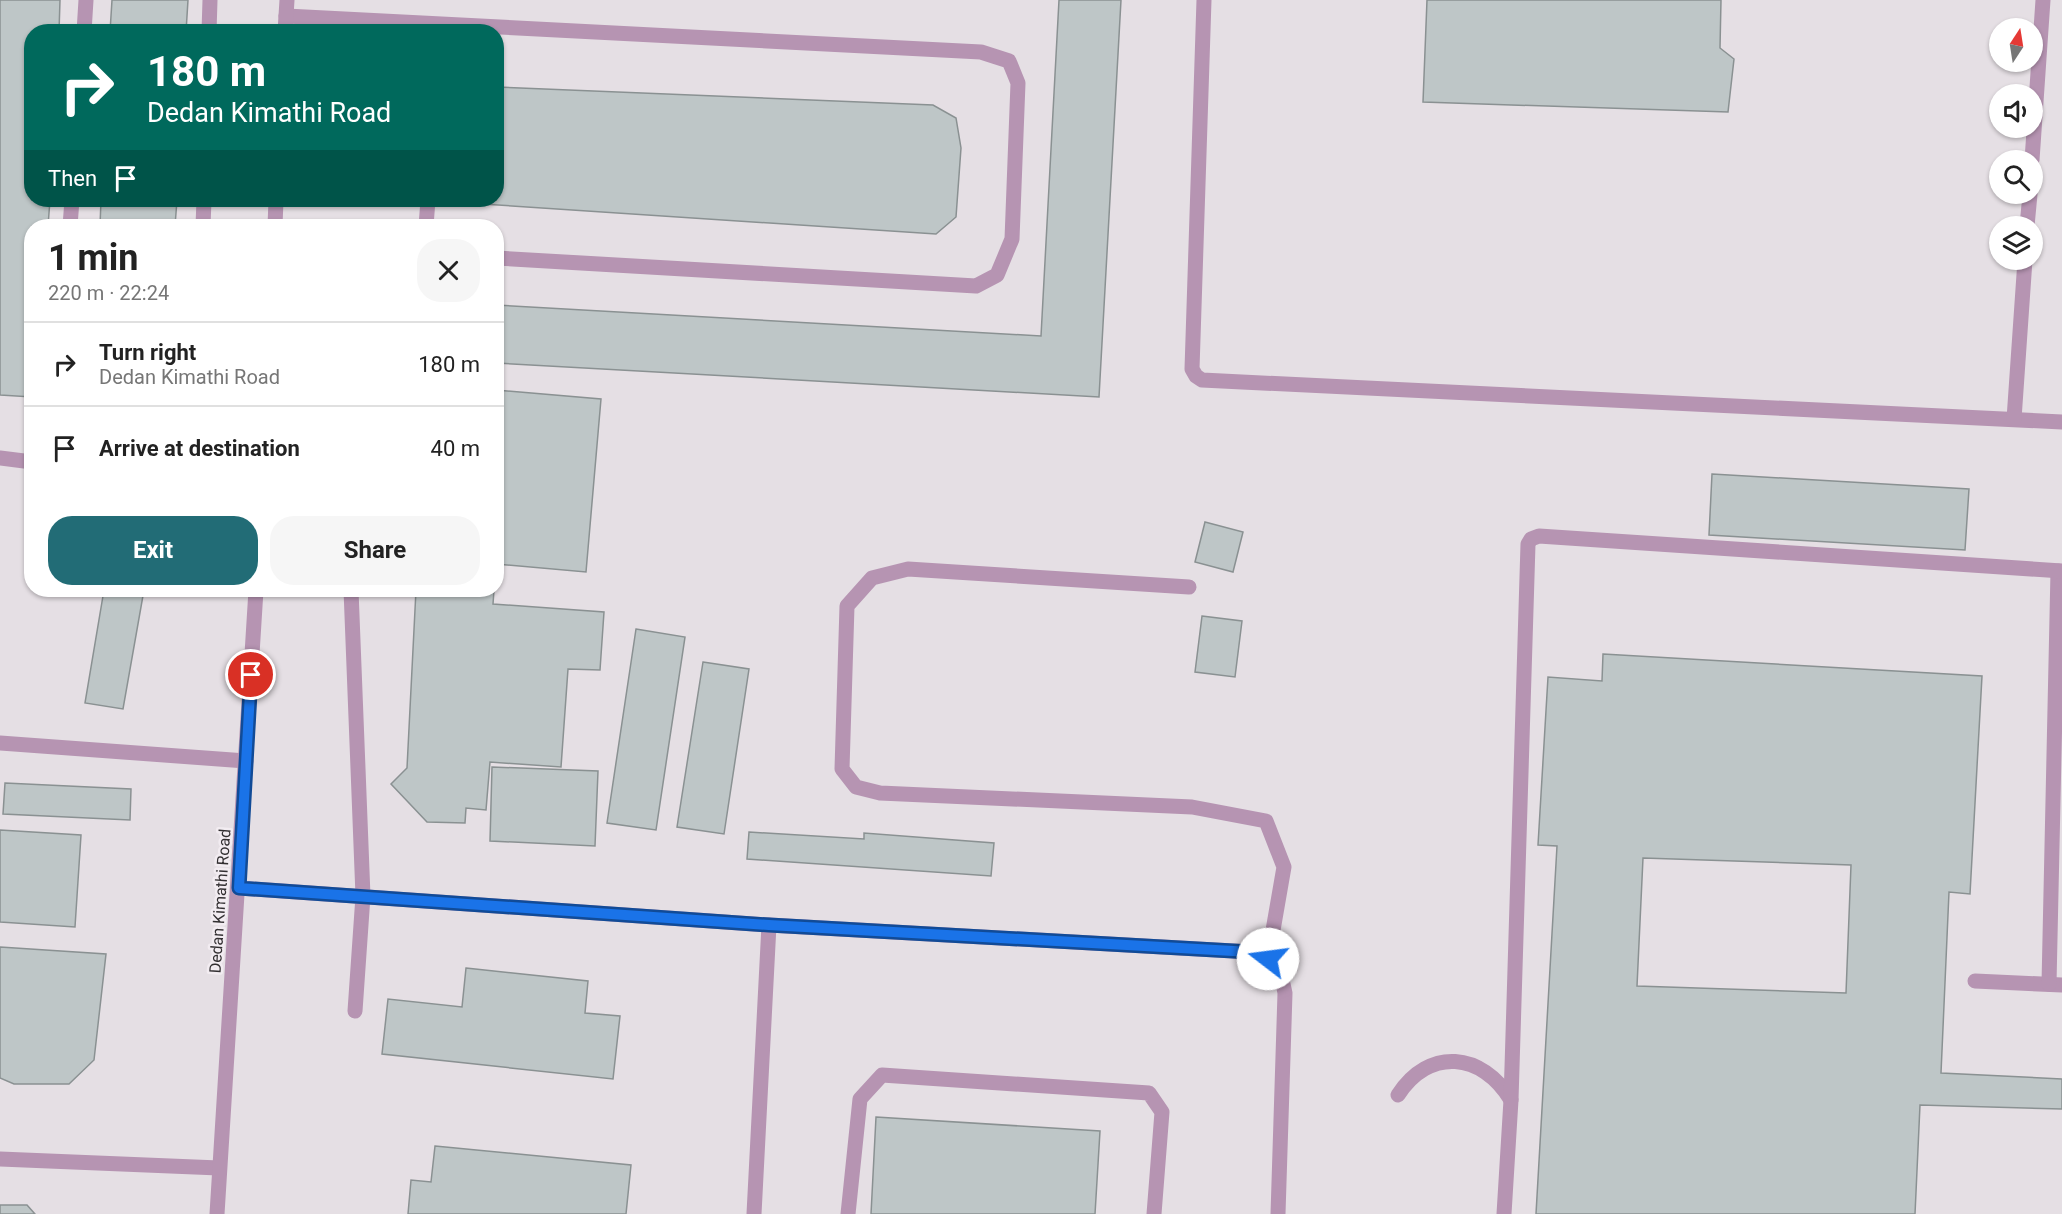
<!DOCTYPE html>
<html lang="en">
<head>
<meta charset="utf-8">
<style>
  :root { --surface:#fff; --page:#f6f6f6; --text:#222; --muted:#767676; --line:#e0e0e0; --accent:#226c76 }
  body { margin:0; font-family:Roboto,sans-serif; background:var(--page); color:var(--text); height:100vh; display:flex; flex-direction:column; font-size:22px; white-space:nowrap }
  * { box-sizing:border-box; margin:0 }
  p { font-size:20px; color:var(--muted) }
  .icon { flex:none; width:33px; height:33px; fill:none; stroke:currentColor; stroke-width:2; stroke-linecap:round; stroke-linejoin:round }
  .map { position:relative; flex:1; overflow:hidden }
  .sheet { position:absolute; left:24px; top:219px; width:480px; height:378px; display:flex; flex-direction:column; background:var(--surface); border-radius:24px; box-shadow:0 2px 4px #0004 }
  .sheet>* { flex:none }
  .hud { position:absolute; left:24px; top:24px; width:480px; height:183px; border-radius:24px; box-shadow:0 2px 4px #0004; background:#00695c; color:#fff; overflow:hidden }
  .needle { width:39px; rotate:12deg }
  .controls { position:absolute; left:1989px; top:18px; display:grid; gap:12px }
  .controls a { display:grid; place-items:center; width:54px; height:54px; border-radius:50%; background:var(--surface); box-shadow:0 2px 4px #0004; font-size:30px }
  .pin { position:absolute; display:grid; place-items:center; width:51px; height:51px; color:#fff; margin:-26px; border:3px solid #fff; border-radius:50%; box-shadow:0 2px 6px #0007 }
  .me { position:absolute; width:66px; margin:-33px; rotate:285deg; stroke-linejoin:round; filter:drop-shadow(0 0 4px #0008) }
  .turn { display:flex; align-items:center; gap:21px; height:126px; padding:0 24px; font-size:27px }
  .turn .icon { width:78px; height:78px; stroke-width:2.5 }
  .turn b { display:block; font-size:42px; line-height:51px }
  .then { display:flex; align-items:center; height:57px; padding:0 24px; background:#0003; gap:12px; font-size:22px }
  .round { display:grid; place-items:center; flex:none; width:63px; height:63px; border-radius:24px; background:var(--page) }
  .summary { display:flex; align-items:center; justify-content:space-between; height:102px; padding:0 24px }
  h1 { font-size:36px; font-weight:700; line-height:45px }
  .primary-button { display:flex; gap:12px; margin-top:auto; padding:12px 24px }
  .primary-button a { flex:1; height:69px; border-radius:24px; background:var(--accent); color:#fff; font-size:24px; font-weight:700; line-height:69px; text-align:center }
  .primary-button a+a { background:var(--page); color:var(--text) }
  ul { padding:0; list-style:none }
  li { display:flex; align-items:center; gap:18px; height:84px; padding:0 24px; border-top:2px solid var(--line) }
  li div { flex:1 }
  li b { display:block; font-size:22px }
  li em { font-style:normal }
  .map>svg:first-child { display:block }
  .building { fill:#bec6c7; stroke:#8a9192; stroke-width:1.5; fill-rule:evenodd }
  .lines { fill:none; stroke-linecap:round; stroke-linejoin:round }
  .minor { stroke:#b694b2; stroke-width:15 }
  .route-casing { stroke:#114b97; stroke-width:15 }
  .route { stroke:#1a73e8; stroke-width:10 }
  .labels { text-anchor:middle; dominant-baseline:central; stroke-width:5; stroke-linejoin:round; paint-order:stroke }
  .street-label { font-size:16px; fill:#322f31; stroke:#f2ecf1 }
</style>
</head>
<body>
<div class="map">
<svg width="2062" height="1214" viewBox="0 0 2062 1214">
  <rect width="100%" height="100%" fill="#e5dfe4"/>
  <!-- building -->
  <g class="building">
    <path d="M0,0H60L59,32H32V200H50L48,226H32V397L0,395Z"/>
    <path d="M112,0H188L186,32H110Z"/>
    <path d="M1059,0H1121L1099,397L496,363V305L1041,336Z"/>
    <path d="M1427,0H1721L1720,48L1734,59L1728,112L1423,102Z"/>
    <path d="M496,87L933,105L956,118L961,148L956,217L936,234L482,204L476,200H496Z"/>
    <path d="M101,200H177L175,226H100Z"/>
    <path d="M496,390L601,399L586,572L496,564Z"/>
    <path d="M1712,474L1969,489L1965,550L1709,535Z"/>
    <path d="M1205,522L1243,532L1233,572L1195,562Z"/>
    <path d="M104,590H144L123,709L85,703Z"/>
    <path d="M416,590H494L493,604L604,612L600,670L568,669L561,767L490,762L486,810L466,808L465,823L427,822L391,784L407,768Z"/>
    <path d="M1202,616L1242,621L1235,677L1195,672Z"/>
    <path d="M636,629L685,637L656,830L607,823Z"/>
    <path d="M1603,654L1982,676L1970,894L1949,892L1941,1073L2062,1079V1109L1920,1105L1915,1214H1536L1557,846L1538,845L1548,677L1602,681ZM1643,858L1851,865L1846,993L1637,986Z"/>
    <path d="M703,662L749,669L724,834L677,827Z"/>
    <path d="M492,767L598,771L595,846L490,841Z"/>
    <path d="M5,783L131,789L130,820L3,814Z"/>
    <path d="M0,830L81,835L75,927L0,922Z"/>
    <path d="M749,832L864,839V833L994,843L991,876L747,859Z"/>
    <path d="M0,947L106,954L94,1060L69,1084H14L0,1078Z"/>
    <path d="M466,968L588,981L585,1013L620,1016L613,1079L382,1054L388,999L462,1007Z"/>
    <path d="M876,1117L1100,1131L1095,1214H871Z"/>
    <path d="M435,1146L631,1165L626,1214H408L411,1180L431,1182Z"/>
    <path d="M0,1205H27L35,1214H0Z"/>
  </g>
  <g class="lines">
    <!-- minor -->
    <g class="minor">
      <path d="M1204,0L1192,369L1196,376L1202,380L2062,422"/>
      <path d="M286,16L981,52L1009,61L1018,83L1012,239L997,275L976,286L496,258"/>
      <path d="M84,32L86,0"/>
      <path d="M209,32L210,0"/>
      <path d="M285,32L287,0"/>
      <path d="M2032,160L2043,0"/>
      <path d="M70,226L72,200"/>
      <path d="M203,226L204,200"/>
      <path d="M275,226L276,200"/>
      <path d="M426,226L428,200"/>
      <path d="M2027,226L2030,194"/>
      <path d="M2014,419L2025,260"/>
      <path d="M0,458L32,462"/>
      <path d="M1189,587L908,569L872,578L847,606L842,769L856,787L880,793L1192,807L1266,821L1284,867L1268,959"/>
      <path d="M351,590L363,896L355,1011"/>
      <path d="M0,743L246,761"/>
      <path d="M239,888L769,925L1251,952C1273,961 1281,970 1285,993L1278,1214"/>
      <path d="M1975,981L2062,985"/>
      <path d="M2049,984L2058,571"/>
      <path d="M1398,1095C1429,1047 1482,1052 1511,1100"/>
      <path d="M0,1159L219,1168"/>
      <path d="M217,1214L256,590"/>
      <path d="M754,1214L769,925"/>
      <path d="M848,1214L860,1099L882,1075L1149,1093L1162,1112L1154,1214"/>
      <path d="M1504,1214L1511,1100L1528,544L1531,539L1539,536L2062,571"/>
    </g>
  </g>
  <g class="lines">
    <!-- route casing -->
    <g class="route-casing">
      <path id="route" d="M251,675L239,888L769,925L1251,952L1268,959"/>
    </g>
    <!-- route -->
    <use href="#route" class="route"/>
  </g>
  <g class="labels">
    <!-- street labels -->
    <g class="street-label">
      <text transform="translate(220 901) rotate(-86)">Dedan Kimathi Road</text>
    </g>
  </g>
</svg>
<div class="controls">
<a><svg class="needle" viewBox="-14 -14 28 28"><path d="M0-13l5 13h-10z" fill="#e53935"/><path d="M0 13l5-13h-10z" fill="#767676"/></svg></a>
<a><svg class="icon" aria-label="sound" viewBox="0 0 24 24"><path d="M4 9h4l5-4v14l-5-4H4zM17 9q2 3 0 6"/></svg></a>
<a><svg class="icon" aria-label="search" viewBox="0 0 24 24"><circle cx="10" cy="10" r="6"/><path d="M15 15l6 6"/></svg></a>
<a><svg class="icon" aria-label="layers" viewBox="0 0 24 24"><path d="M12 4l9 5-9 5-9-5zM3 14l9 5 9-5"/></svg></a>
</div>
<div class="pin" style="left:251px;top:675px;background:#d93025"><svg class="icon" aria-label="arrive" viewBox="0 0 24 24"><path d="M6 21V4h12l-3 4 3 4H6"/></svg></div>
<svg class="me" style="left:1268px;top:959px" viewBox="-20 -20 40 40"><circle r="19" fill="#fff"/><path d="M0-13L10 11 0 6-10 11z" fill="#1a73e8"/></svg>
<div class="hud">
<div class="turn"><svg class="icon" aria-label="right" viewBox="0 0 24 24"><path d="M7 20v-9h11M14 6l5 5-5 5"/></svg><div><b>180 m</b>Dedan Kimathi Road</div></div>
<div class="then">Then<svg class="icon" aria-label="arrive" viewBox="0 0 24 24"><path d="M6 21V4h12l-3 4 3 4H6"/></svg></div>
</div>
<section class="sheet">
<div class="summary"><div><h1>1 min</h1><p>220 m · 22:24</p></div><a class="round"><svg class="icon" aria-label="close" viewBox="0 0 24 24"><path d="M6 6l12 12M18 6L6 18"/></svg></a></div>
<ul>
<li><svg class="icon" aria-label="right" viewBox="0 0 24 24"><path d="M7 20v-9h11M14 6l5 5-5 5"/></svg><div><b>Turn right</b><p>Dedan Kimathi Road</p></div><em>180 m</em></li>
<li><svg class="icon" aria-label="arrive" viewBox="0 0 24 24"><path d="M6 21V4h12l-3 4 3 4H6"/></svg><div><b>Arrive at destination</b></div><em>40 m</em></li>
</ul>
<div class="primary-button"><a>Exit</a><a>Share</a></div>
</section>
</div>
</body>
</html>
